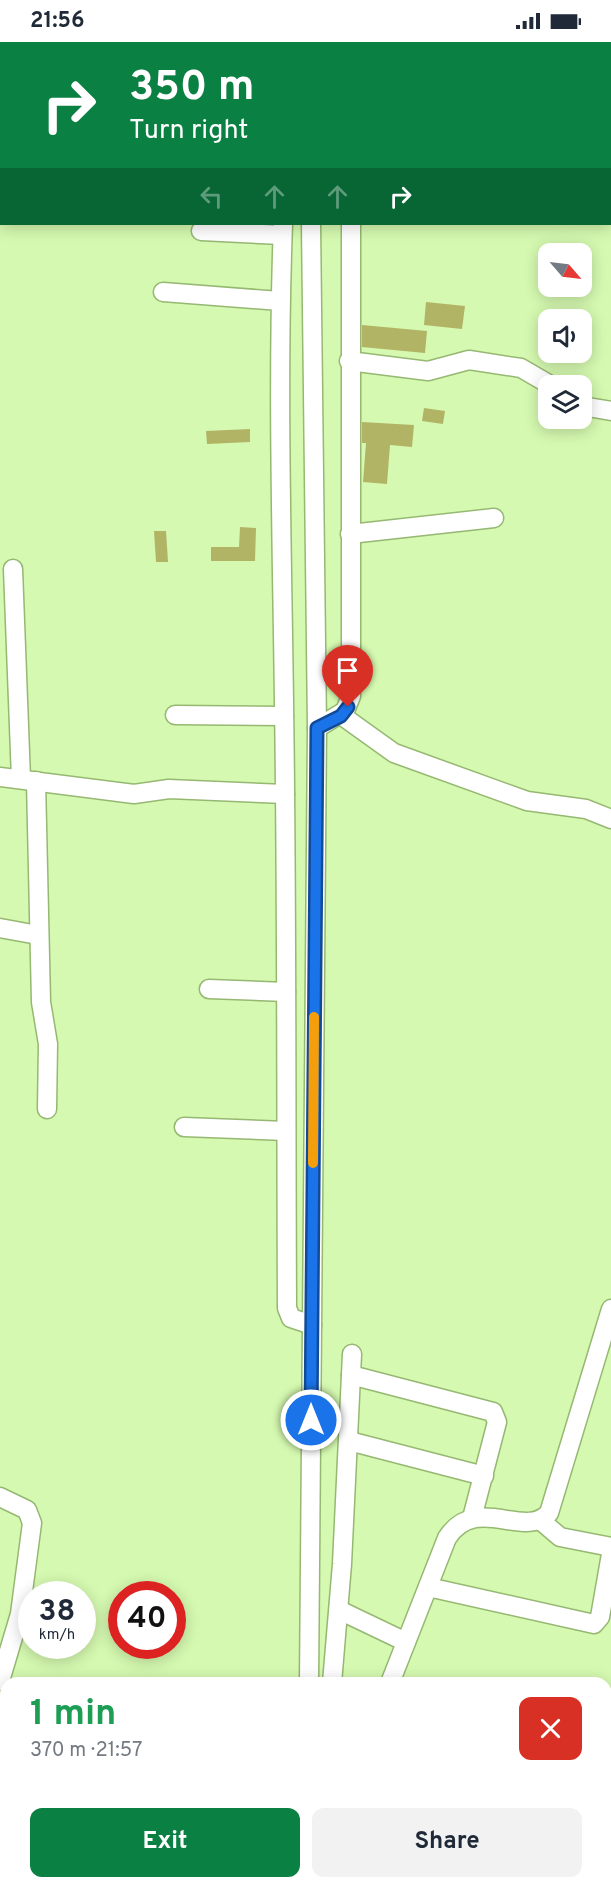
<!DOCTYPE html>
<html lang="en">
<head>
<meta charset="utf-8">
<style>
  :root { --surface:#fff; --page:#f2f2f3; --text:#1f2937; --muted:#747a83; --accent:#0b8043 }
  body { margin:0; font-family:Overpass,sans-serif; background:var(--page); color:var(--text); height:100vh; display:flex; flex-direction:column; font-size:22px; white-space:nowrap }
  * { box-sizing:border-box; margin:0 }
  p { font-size:20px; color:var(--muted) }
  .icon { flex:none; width:33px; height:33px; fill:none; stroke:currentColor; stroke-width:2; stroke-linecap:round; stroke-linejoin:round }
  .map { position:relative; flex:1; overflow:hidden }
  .side { position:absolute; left:0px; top:1635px; width:612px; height:212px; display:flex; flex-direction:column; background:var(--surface); border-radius:18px 18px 0 0; box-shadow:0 3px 15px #0003 }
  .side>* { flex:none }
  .top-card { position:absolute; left:0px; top:0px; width:612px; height:183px; box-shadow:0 3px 15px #0003; background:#0b8043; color:#fff; overflow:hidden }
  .needle { width:39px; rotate:118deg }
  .tools { position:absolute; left:538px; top:201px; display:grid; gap:12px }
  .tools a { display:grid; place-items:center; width:54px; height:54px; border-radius:12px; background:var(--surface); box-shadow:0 3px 15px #0003; font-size:30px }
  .speed { position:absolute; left:18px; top:1539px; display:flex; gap:12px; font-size:30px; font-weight:700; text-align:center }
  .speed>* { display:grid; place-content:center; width:78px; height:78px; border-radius:50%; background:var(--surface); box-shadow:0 3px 15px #0003; line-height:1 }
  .speed small { font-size:15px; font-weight:400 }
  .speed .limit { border:9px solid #d22; background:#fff; color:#111 }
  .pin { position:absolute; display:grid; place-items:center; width:51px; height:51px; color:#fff; margin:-62px -26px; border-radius:50% 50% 50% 0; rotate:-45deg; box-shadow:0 0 6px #0007 }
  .pin .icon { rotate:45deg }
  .me { position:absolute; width:66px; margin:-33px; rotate:0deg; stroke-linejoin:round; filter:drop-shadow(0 0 4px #0008) }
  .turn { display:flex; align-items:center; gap:21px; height:126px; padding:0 30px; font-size:27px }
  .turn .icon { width:78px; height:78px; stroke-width:2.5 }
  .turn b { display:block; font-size:42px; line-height:51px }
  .lanes { display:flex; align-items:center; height:57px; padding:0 30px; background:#0003; justify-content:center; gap:30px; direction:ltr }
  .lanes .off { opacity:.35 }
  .round { display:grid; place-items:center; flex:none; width:63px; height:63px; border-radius:12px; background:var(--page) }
  .overview { display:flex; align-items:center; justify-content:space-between; height:102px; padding:0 30px }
  h1 { font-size:36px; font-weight:700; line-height:45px; color:#1e9e55 }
  .action { display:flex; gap:12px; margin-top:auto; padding:12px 30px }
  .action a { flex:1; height:69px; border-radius:12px; background:var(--accent); color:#fff; font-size:24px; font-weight:700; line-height:69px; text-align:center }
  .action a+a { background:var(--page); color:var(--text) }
  .status { display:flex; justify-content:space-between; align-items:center; height:42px; padding:0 30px; background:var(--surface); direction:ltr }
  .status svg { height:16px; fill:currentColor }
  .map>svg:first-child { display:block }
  .building { fill:#b2b465 }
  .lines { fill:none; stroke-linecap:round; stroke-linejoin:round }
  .minor-casing { stroke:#96b872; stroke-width:21 }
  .minor { stroke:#fff; stroke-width:18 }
  .route-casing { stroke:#114b97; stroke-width:15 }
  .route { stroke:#1a73e8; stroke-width:10 }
  .slow { stroke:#f59e0b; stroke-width:10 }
</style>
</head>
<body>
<div class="status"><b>21:56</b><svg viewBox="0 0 49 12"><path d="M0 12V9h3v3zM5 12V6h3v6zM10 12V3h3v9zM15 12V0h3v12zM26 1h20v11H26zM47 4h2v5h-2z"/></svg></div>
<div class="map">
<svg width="611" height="1846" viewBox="0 0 611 1846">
  <rect width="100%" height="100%" fill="#d5f9b0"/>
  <!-- building -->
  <g class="building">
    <path d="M426,260L465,264L462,287L424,283Z"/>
    <path d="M362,283L427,289L425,311L362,305Z"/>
    <path d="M424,366L445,369L443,382L422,379Z"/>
    <path d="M362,380L414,383L412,405L390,403L387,442L363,440L366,401H362Z"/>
    <path d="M250,387V400L207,402L206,389Z"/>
    <path d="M240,485L256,486L255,519H211V505H239Z"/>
    <path d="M154,489H166L168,520H156Z"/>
  </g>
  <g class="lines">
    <!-- minor casing -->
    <g class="minor-casing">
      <g id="minor">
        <path d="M284,0V2"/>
        <path d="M308,0L309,2"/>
        <path d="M343,0V2"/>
        <path d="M529,0L533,2"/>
        <path d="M0,20H2"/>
        <path d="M0,99H2"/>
        <path d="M0,131H2"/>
        <path d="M283,182C277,342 282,501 284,661C287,863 286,1065 287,1266L291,1276L312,1283"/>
        <path d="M201,189L282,193"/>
        <path d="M163,250L280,259"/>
        <path d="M349,319L428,329L469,318L521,326L552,344"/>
        <path d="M582,364L611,369"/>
        <path d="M350,492L494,476"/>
        <path d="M13,527L21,737"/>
        <path d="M175,673L284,674"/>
        <path d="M341,673L394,711L527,759L586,767L611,777"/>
        <path d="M317,686L345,669L351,654V182"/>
        <path d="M0,735L134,752L169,747L285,752"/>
        <path d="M36,739L41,960L48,1002L47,1067"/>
        <path d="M0,886L38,893"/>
        <path d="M209,947L286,950"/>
        <path d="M184,1085L286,1089"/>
        <path d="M351,1333L493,1370L497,1380L472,1476"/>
        <path d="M349,1399L484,1434"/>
        <path d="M0,1455L27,1468L32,1481L20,1572L0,1639"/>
        <path d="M540,1478L560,1495L611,1505"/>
        <path d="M428,1545L594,1582L600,1575L611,1512"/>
        <path d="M339,1568L406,1600"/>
        <path d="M309,1641L317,686L311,182"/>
        <path d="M332,1641L342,1522L352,1312"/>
        <path d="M390,1641L447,1496C476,1451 524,1498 549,1471L611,1267"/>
        <path d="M606,1680L611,1682"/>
        <path d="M0,1760L6,1763"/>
        <path d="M608,1816L611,1804"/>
        <path d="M47,1846L48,1840"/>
        <path d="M319,1846V1840"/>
      </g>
    </g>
    <!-- minor -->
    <use href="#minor" class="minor"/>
  </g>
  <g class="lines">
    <!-- route casing -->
    <g class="route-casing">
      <path id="route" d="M311,1378L317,686L341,674L348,665"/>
    </g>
    <!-- route -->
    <use href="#route" class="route"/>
    <!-- slow -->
    <path class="slow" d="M313,1121L314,975"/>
  </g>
</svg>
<div class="tools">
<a><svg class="needle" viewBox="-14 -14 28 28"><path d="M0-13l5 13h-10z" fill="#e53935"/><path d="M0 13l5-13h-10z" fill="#747a83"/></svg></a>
<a><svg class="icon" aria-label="sound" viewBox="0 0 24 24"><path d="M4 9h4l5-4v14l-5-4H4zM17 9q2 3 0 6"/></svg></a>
<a><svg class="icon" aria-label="layers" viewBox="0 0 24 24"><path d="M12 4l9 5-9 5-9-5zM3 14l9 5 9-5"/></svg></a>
</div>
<div class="speed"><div>38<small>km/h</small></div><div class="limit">40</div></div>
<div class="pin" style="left:348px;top:665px;background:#d93025"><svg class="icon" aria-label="arrive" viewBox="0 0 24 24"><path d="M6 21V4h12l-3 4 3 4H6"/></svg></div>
<svg class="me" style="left:311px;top:1378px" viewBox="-20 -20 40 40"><circle r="17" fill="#1a73e8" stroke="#fff" stroke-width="3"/><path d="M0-11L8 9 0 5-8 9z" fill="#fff"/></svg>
<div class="top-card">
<div class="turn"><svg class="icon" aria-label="right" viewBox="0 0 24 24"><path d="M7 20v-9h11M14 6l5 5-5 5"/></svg><div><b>350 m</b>Turn right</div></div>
<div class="lanes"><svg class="icon off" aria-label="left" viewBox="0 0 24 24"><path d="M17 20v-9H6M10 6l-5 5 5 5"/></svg><svg class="icon off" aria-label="ahead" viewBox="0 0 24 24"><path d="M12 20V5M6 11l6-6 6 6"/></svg><svg class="icon off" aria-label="ahead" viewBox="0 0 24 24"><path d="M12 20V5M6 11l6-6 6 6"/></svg><svg class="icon" aria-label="right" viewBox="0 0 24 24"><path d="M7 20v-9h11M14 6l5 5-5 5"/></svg></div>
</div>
<section class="side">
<div class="overview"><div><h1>1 min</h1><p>370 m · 21:57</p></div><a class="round" style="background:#d93025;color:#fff"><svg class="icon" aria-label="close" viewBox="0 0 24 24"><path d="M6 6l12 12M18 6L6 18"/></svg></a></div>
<div class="action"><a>Exit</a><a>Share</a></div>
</section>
</div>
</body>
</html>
